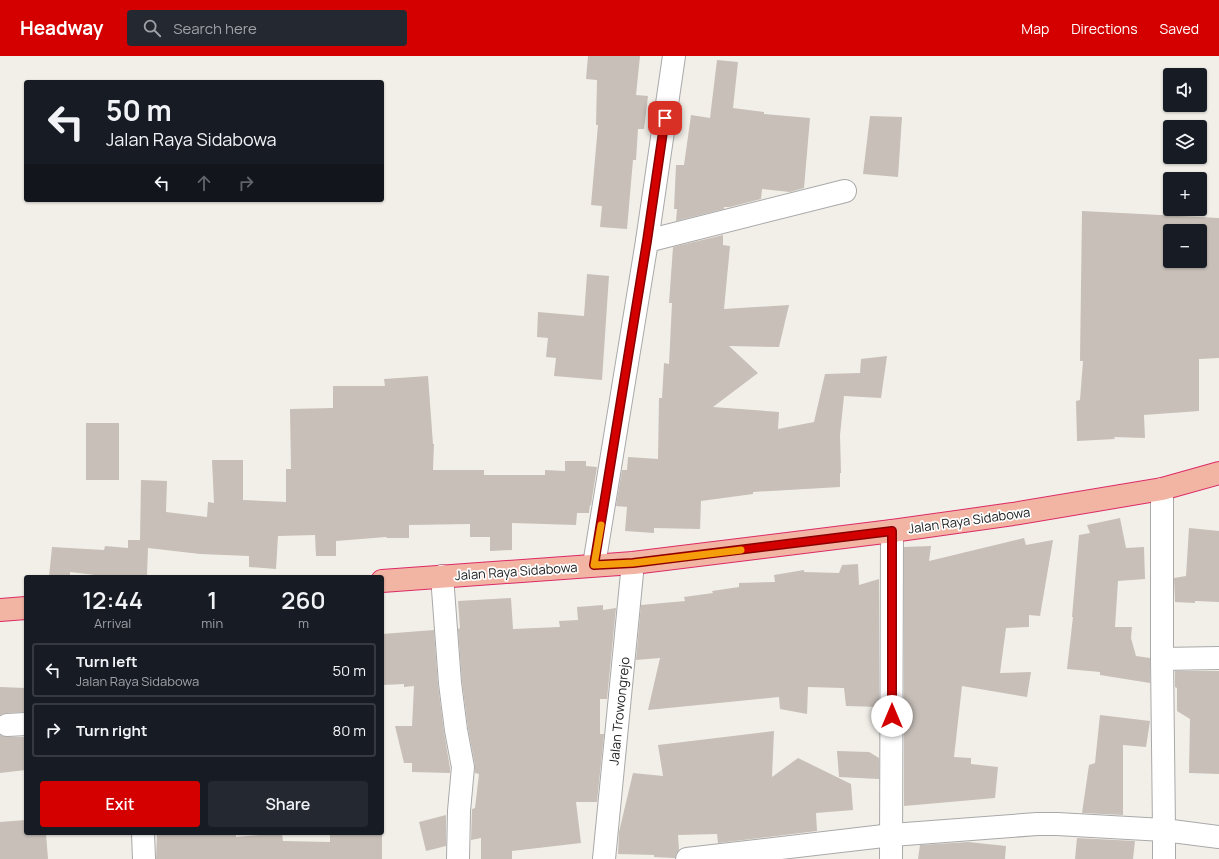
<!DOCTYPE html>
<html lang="en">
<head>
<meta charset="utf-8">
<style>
  :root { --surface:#171b24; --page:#242831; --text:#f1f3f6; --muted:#9ea1a6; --line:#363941; --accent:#d40000 }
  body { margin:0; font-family:Manrope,sans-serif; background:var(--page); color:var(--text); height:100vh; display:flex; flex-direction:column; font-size:15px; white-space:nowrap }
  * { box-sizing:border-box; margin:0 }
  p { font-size:13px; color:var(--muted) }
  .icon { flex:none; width:22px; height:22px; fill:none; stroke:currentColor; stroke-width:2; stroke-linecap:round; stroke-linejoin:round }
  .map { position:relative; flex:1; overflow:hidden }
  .panel { position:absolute; left:24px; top:519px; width:360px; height:260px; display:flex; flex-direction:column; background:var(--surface); border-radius:4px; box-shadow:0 1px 3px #0004 }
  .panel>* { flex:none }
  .banner { position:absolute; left:24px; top:24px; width:360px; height:122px; border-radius:4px; box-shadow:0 1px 3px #0004; background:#171b24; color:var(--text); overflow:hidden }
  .buttons { position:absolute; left:1163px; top:12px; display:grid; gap:8px }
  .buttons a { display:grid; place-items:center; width:44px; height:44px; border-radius:4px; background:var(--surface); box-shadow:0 1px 3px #0004; font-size:20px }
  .pin { position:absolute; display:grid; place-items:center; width:34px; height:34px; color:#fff; margin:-17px; border-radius:8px; box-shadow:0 2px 6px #0006 }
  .me { position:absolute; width:44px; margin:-22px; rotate:0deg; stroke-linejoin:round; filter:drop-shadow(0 0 3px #0008) }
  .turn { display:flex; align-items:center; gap:14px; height:84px; padding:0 16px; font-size:18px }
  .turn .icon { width:52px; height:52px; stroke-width:2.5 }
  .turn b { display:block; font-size:28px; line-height:34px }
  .lanes { display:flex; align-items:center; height:38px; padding:0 16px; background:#0003; justify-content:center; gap:20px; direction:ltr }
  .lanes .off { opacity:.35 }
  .eta { display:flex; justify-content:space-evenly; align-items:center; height:68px; text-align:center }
  .eta b { font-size:24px; font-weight:600; line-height:28px }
  .action { display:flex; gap:8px; margin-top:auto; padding:8px 16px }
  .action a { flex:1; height:46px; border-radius:4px; background:var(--accent); color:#fff; font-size:16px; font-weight:600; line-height:46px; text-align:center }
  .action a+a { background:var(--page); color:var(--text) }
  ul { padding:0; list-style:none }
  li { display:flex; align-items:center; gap:12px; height:54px; margin:0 8px 6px; padding:0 8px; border:2px solid var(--line); border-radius:4px }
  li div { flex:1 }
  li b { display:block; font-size:15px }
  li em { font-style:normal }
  header { display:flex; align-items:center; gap:24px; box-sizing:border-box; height:56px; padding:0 20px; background:var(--accent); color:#fff }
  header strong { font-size:19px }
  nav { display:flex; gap:22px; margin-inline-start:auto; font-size:14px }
  .search { width:280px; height:36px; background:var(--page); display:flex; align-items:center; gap:10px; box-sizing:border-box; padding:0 14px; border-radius:4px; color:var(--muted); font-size:15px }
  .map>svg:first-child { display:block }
  .building { fill:#c7bfb8; fill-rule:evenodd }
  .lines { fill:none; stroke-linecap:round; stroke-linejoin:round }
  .minor-casing { stroke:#a9a9a9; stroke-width:24 }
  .trunk-casing { stroke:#dc2a67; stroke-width:24 }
  .minor { stroke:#fff; stroke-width:22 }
  .trunk { stroke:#f2b4a3; stroke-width:22 }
  .route-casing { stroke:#8a0000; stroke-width:10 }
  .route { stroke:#d40000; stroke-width:7 }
  .slow { stroke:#f59e0b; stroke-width:7 }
  .labels { text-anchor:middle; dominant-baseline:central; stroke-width:3.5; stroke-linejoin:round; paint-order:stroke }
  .street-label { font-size:13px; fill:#222; stroke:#fff }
</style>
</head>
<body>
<header>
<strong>Headway</strong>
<div class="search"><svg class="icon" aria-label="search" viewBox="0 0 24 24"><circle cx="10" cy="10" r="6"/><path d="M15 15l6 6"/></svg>Search here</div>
<nav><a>Map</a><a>Directions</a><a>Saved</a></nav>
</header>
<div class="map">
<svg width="1219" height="803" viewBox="0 0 1219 803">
  <rect width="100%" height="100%" fill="#f2efe9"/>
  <!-- building -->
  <g class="building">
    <path d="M588,0H640L636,39L648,40L644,73H638L636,104H633L627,173L600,171L602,150L591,149L598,69H596L597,24L586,23Z"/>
    <path d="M717,4L738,6L733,52L764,56V58L810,62L804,132L790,136L762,133L761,143L730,151H724V153L676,165L677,153H674L676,109H684L691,59L710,62Z"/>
    <path d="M870,60L902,61L898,121L863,118Z"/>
    <path d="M1082,155L1219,162V302L1199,303V355L1144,359L1145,382L1114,381L1115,383L1077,385L1076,345L1080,344L1083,305H1080ZM1170,175H1200V205H1170Z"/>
    <path d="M723,179V189L730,190L724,253L789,249L779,291L729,290L758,317L713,351L779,356L778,373L814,366L825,318L860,317L861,303L887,300L881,342L844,340L840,379L841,417H840V431L753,436V438L701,445L700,473L654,472V477L625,475L627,451L616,450L622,414H627L628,401L658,403L659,342H662L664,307L669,308L672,247H669L673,191Z"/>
    <path d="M587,218L609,220L602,324L554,320L556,302L546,301L548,282L537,281L538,256L584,260Z"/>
    <path d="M428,320L433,388H434L433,414H484V419H545V414L565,415V405H586V410L597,411L591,449H590L589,457H577L576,469L512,467V494L490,495V481H470V468L409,469V482H387L386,481L336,485V500H316L315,479L278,480L276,513L249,511V500L200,498L148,492L147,519H120L119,521H112L70,516V521H49L52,491L104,494L105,490L128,492V484H140L141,424L167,425L166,456L207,461L208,446L214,447L212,404H243V444L286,446V413H291L290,353L333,352V330H385L384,323Z"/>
    <rect x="86" y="367" width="33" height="57"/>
    <path d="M1120,462L1126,492L1144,491L1145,523L1118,525L1115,571H1132L1131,582L1136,600L1150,602V627L1100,619V616L1067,613L1073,561H1072L1079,479L1090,477L1087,469Z"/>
    <path d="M1189,472L1219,475V546L1195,545V547L1175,546L1174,522L1186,520Z"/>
    <path d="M1024,482L1026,489L1053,484L1040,560L1029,559V571L1006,572L1000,617L1031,616L1027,641L962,630L954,701L971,702V708L998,711L995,742L904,750V678L910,652H904V491L931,490L929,505Z"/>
    <path d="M858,508L859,529L879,523V651L846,650L844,632L808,631L807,658L780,653L779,641L648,654L660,602L636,604L641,549L685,545L684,541L713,537L712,535L739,531V527L775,526L774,519L804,514V516L839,517L842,509Z"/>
    <path d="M511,542L513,573L560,571L559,565L578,564L577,551L603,549V554L616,552L607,643H600V678H604L597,746H576L581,787L512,795V803H481V782L471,784L472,753L475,752L479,718L475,717V709L468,672L462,626L458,573L460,572L458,545Z"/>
    <path d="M434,574L438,629L444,676L450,712V717L412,716V707H404L395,670H412L414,630L404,631V628L382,629V578Z"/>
    <path d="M1175,615H1219V718L1189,717L1190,663L1177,655V632L1175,631Z"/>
    <path d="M0,631L26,632V656L6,657L0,659Z"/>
    <path d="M1100,659L1150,665L1146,691L1123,689V759L1082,757L1089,709L1095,707Z"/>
    <path d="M774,675L772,721L798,702L851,728L853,754L816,757L817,775L718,787L717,778L678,779L679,794L676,798L675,802L654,801V799L618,798L619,776L633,717L663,720L658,689Z"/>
    <path d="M0,679L8,681H26V714L0,717Z"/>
    <path d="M837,695L869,696L879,702V723L839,721Z"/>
    <path d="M446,759V790L426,795L419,766Z"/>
    <path d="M26,764V777H46L48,803H0V766Z"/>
    <path d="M157,777L236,778V781L282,777L283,785L330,786V777H382V803H156Z"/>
    <path d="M1077,782L1135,785L1133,803H1075Z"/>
    <path d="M968,786L1006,790L1005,803H918L920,789Z"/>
  </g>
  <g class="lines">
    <!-- minor casing -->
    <g class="minor-casing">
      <g id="minor">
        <path d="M647,185L845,135"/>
        <path d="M594,509L647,185L674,0"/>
        <path d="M442,520L450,627L456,674L463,711L459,755L458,803"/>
        <path d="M1162,603L1219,602"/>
        <path d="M7,669L26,668"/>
        <path d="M143,777L144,803"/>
        <path d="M604,803L633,507"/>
        <path d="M687,803L892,779L1037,768H1057L1164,774L1162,603V433"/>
        <path d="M891,803L892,475"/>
        <path d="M1164,803V774L1219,781"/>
      </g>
    </g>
    <!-- trunk casing -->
    <g class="trunk-casing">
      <g id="trunk">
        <path d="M382,525L633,507L892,475L1013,458L1162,433L1219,417"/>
        <path d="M0,554L26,552"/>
      </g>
    </g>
    <!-- minor -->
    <use href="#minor" class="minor"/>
    <!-- trunk -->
    <use href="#trunk" class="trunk"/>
  </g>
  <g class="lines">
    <!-- route casing -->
    <g class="route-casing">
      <path id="route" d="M665,62L647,185L594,509L633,507L892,475V660"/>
    </g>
    <!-- route -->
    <use href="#route" class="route"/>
    <!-- slow -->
    <path class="slow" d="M601,469L594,509L633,507L741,494"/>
  </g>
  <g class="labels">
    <!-- street labels -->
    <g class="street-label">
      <text transform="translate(969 464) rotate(-8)">Jalan Raya Sidabowa</text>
      <text transform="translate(516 515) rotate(-4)">Jalan Raya Sidabowa</text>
      <text transform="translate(619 655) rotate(-84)">Jalan Trowongrejo</text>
    </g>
  </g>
</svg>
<div class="buttons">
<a><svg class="icon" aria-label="sound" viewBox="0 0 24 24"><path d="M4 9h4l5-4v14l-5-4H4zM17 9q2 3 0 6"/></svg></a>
<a><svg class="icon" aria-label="layers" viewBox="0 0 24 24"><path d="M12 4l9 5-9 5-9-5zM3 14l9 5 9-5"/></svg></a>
<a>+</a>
<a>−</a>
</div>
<div class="pin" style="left:665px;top:62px;background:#d93025"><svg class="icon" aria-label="arrive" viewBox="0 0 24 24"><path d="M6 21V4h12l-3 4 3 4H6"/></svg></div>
<svg class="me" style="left:892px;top:660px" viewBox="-20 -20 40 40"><circle r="19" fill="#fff"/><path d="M0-13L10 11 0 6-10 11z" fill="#d40000"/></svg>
<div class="banner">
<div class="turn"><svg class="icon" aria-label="left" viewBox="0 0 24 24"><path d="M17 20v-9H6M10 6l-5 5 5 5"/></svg><div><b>50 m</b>Jalan Raya Sidabowa</div></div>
<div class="lanes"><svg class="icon" aria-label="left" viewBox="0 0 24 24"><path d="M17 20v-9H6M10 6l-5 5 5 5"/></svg><svg class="icon off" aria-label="ahead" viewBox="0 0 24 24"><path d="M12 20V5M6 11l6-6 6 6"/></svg><svg class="icon off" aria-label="right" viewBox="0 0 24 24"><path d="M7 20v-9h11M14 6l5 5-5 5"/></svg></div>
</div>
<section class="panel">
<div class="eta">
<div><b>12:44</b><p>Arrival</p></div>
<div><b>1</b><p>min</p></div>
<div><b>260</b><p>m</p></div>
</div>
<ul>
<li><svg class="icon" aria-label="left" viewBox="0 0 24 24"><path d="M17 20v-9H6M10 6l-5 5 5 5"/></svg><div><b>Turn left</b><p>Jalan Raya Sidabowa</p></div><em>50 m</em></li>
<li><svg class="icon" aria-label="right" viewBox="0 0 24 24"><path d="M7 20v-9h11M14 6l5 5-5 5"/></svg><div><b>Turn right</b></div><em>80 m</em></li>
</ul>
<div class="action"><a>Exit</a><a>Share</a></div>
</section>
</div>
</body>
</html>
